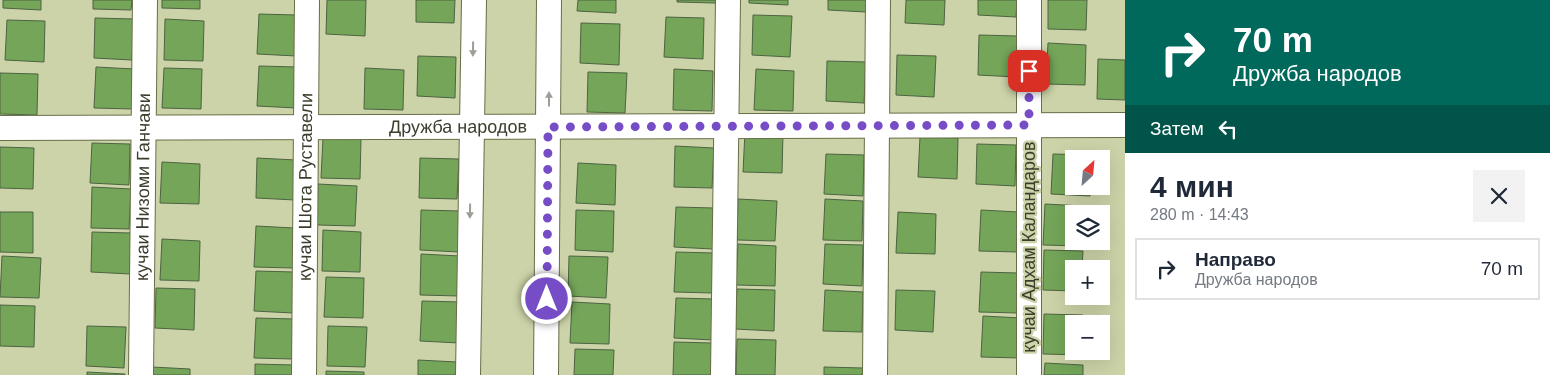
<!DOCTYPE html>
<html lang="ru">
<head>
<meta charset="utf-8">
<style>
  :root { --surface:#fff; --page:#f2f2f3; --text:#1f2937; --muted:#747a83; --line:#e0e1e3 }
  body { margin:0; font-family:Helvetica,sans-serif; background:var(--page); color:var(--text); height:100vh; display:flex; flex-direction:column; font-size:19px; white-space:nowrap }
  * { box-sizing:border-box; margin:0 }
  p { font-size:16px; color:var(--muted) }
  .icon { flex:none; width:28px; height:28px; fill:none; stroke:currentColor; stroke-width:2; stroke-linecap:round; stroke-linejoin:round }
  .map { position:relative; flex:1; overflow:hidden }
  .side { display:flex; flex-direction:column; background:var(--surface); width:425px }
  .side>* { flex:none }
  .guide { background:#00695c; color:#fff; overflow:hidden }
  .needle { width:32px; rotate:26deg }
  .fabs { position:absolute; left:1065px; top:150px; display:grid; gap:10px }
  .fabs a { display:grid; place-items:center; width:45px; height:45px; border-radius:0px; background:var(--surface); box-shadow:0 5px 20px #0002; font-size:25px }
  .pin { position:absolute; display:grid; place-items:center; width:42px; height:42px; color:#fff; margin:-21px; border-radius:10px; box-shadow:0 2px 8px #0006 }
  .me { position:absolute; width:55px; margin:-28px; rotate:0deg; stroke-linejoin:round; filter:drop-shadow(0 0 4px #0008) }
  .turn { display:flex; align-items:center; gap:18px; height:105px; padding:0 25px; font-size:22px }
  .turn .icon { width:65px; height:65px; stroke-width:2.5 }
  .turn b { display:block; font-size:35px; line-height:42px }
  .then { display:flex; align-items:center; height:48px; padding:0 25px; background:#0003; gap:10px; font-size:19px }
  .round { display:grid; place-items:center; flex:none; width:52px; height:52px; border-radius:0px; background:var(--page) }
  .headline { display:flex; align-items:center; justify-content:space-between; height:85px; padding:0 25px }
  h1 { font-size:30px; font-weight:700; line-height:38px }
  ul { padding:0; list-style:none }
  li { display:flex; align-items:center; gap:15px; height:62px; margin:0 10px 8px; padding:0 15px; border:2px solid var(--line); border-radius:0px }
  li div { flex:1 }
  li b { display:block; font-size:19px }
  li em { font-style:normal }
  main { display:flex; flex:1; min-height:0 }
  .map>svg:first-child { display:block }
  .building { fill:#74a559; stroke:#4d6342 }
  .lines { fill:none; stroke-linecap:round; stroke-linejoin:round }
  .minor-casing { stroke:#696e47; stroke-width:26 }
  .minor { stroke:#fff; stroke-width:24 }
  .oneway { fill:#9e9e96 }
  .route { stroke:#764dc6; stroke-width:9; stroke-dasharray:0 16.2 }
  .labels { text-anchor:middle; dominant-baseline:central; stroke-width:4.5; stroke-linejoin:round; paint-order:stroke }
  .street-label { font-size:18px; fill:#3c3e2d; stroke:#ccd3a8 }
</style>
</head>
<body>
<main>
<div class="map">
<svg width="1125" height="375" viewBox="0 0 1125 375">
  <rect width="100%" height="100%" fill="#ccd3a8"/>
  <!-- building -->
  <g class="building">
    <path d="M3,0H41V10L3,8Z"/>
    <path d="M93,0H132L131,10L93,9Z"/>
    <path d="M162,0H200V9L162,8Z"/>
    <path d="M327,0H366L365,36L326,34Z"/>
    <path d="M416,0H455L454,23L416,22Z"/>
    <path d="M578,0H616V13L577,11Z"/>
    <path d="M677,0H716L715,3L677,2Z"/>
    <path d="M749,0H788V5L749,3Z"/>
    <path d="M828,0H867L866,12L828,10Z"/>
    <path d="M906,0H945L944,25L905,23Z"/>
    <path d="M978,0H1017L1016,17L978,15Z"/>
    <path d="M1048,0H1087L1086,30L1048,29Z"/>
    <path d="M259,14L297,15L296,56L257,54Z"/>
    <path d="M753,15L792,16L790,57L752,55Z"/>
    <path d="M666,17L704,18L703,59L664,57Z"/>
    <path d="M95,18L134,19L132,60L94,58Z"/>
    <path d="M165,19L204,21L203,61L164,60Z"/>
    <path d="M7,20L45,21L44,62L5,60Z"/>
    <path d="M581,23L620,24L619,65L580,63Z"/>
    <path d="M979,35L1018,36L1016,77L978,75Z"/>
    <path d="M1048,43L1086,45L1085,85L1046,84Z"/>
    <path d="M897,55L936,56L934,97L896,95Z"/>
    <path d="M418,56L456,57L455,98L417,96Z"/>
    <path d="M1098,59L1125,60V100L1097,99Z"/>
    <path d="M827,61L866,62L864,103L826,101Z"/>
    <path d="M259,66L297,67L296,108L257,106Z"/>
    <path d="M96,67L134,69L133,109L94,108Z"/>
    <path d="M164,68L202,69L201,109L162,108Z"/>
    <path d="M365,68L404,70L403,110L364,109Z"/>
    <path d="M674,69L713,71L712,111L673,110Z"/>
    <path d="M756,69L794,71L793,111L754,110Z"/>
    <path d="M588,72L627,73L625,113L587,112Z"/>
    <path d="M0,73L38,74L37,115L0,114Z"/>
    <path d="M745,131L783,133L782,173L743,172Z"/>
    <path d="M920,137L958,138L957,179L918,177Z"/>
    <path d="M323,138L361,139L360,179L321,178Z"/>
    <path d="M92,143L130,144L129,185L90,183Z"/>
    <path d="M977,144L1016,145L1015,186L976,184Z"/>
    <path d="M675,146L714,148L712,188L674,187Z"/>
    <path d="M0,147L34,148L33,189L0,188Z"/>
    <path d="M826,154L864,155L863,196L824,194Z"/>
    <path d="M1053,154L1092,155L1091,159H1074V186H1090V196L1051,194Z"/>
    <path d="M257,158L296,160L295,200L256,198Z"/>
    <path d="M420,158L459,159L457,199L419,198Z"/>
    <path d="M162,162L200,164L199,204L160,203Z"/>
    <path d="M578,163L616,165L615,205L576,203Z"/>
    <path d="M318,184L357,186L355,226L317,225Z"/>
    <path d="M92,187L131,189L129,229L91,228Z"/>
    <path d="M738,199L777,201L775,241L737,240Z"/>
    <path d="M825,199L863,201L862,241L823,240Z"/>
    <path d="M1045,204L1083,206V214H1074V241H1082V246L1043,245Z"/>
    <path d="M676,207L714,208L713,249L674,247Z"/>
    <path d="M421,210L460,211L459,252L420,250Z"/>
    <path d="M576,210L614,211L613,252L575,250Z"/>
    <path d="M981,210L1019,212L1018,252L979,251Z"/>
    <path d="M0,212H33V253L0,252Z"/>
    <path d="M898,212L936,214L935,254L896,253Z"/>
    <path d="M256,226L294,228L293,268L254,267Z"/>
    <path d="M323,230L361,232L360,272L322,271Z"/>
    <path d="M92,232L131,233L130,274L91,272Z"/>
    <path d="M162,239L200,241L199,281L160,280Z"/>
    <path d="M738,244L776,246L775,286L736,285Z"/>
    <path d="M825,244L863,245L862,286L823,284Z"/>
    <path d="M1044,250L1083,251L1082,269H1074V291L1043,290Z"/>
    <path d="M676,252L714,253L713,293L674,292Z"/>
    <path d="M421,254L460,256L459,296L420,295Z"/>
    <path d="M2,256L41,258L39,298L0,297Z"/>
    <path d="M569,256L608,257L606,298L568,296Z"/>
    <path d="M256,271L294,272L293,313L254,311Z"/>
    <path d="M981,272L1019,273L1018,313L979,312Z"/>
    <path d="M326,277L364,278L363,318L324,317Z"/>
    <path d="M156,288L195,289L194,330L155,328Z"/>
    <path d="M737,289L775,290L774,331L735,329Z"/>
    <path d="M825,290L863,292L862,332L823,331Z"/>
    <path d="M896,290L935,291L933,332L895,330Z"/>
    <path d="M676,298L714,299L713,340L674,338Z"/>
    <path d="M422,301L460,302L459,343L420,341Z"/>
    <path d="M572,302L610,304L609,344L570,343Z"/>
    <path d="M0,305L35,306L34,347L0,346Z"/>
    <path d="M1044,314L1083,315L1082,324H1074V351H1081V355L1043,354Z"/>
    <path d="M983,316L1021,318L1020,358L981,357Z"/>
    <path d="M256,318L295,319L293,359L254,358Z"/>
    <path d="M87,326L126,327L124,368L86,366Z"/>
    <path d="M328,326L367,327L365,367L327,366Z"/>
    <path d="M737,339L776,340L775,375H736Z"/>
    <path d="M674,342L712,343L711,375H673Z"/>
    <path d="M575,349L614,350L613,375H574Z"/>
    <path d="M418,360L457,362L456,375H418Z"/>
    <path d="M1045,363L1083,365V375H1044Z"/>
    <path d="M255,364L294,365V375H255Z"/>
    <path d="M152,367L190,369V375H151Z"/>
    <path d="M824,367L863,368L862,375H824Z"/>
    <path d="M326,371L364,372V375H326Z"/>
    <path d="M87,372L125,374V375H87Z"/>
  </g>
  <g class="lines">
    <!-- minor casing -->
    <g class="minor-casing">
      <g id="minor">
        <path d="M1029,0V375"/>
        <path id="s1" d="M0,128L1125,125"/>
        <path id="s2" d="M141,375L145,0"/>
        <path id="s3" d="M304,375L307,0"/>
        <path d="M468,375L474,0"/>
        <path d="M546,375L549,0"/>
        <path d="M723,375L728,0"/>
        <path d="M875,375L878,0"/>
      </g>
    </g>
    <!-- minor -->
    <use href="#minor" class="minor"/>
  </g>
  <!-- one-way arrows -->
  <defs><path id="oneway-solid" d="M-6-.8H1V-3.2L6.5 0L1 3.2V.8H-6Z" transform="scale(1.25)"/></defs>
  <g class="oneway">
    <use href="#oneway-solid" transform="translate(473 49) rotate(91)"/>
    <use href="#oneway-solid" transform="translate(549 99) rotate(-90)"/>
    <use href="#oneway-solid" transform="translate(470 211) rotate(91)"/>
  </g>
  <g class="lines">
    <!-- route -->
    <path class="route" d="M547,299L548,127L1029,125V71"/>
  </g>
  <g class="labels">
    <!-- street labels -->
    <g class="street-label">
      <text stroke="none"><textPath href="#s1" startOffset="458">Дружба народов</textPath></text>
      <text stroke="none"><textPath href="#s2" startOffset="188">кучаи Низоми Ганчави</textPath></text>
      <text stroke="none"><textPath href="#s3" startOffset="188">кучаи Шота Руставели</textPath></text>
      <text transform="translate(1029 247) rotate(-90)">кучаи Адхам Каландаров</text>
    </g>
  </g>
</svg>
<div class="fabs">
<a><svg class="needle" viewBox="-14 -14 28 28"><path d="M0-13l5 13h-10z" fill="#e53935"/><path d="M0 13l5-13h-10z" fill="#747a83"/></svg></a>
<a><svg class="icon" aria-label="layers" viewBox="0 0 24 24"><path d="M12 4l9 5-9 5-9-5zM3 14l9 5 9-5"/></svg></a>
<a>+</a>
<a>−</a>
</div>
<div class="pin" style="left:1029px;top:71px;background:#d93025"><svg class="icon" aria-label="arrive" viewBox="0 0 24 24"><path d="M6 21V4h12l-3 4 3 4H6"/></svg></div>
<svg class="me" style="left:547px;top:299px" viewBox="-20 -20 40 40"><circle r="17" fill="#764dc6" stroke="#fff" stroke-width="3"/><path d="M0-11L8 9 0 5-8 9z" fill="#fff"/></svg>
</div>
<section class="side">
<div class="guide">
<div class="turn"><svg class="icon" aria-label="right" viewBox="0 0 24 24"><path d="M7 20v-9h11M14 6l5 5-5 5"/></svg><div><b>70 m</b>Дружба народов</div></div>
<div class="then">Затем<svg class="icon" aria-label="left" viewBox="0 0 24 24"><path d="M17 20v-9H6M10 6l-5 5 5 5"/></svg></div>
</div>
<div class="headline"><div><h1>4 мин</h1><p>280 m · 14:43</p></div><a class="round"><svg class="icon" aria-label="close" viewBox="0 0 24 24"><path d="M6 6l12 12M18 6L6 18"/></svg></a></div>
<ul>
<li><svg class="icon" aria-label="right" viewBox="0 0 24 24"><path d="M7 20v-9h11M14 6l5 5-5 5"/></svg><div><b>Направо</b><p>Дружба народов</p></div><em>70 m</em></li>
</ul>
</section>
</main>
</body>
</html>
